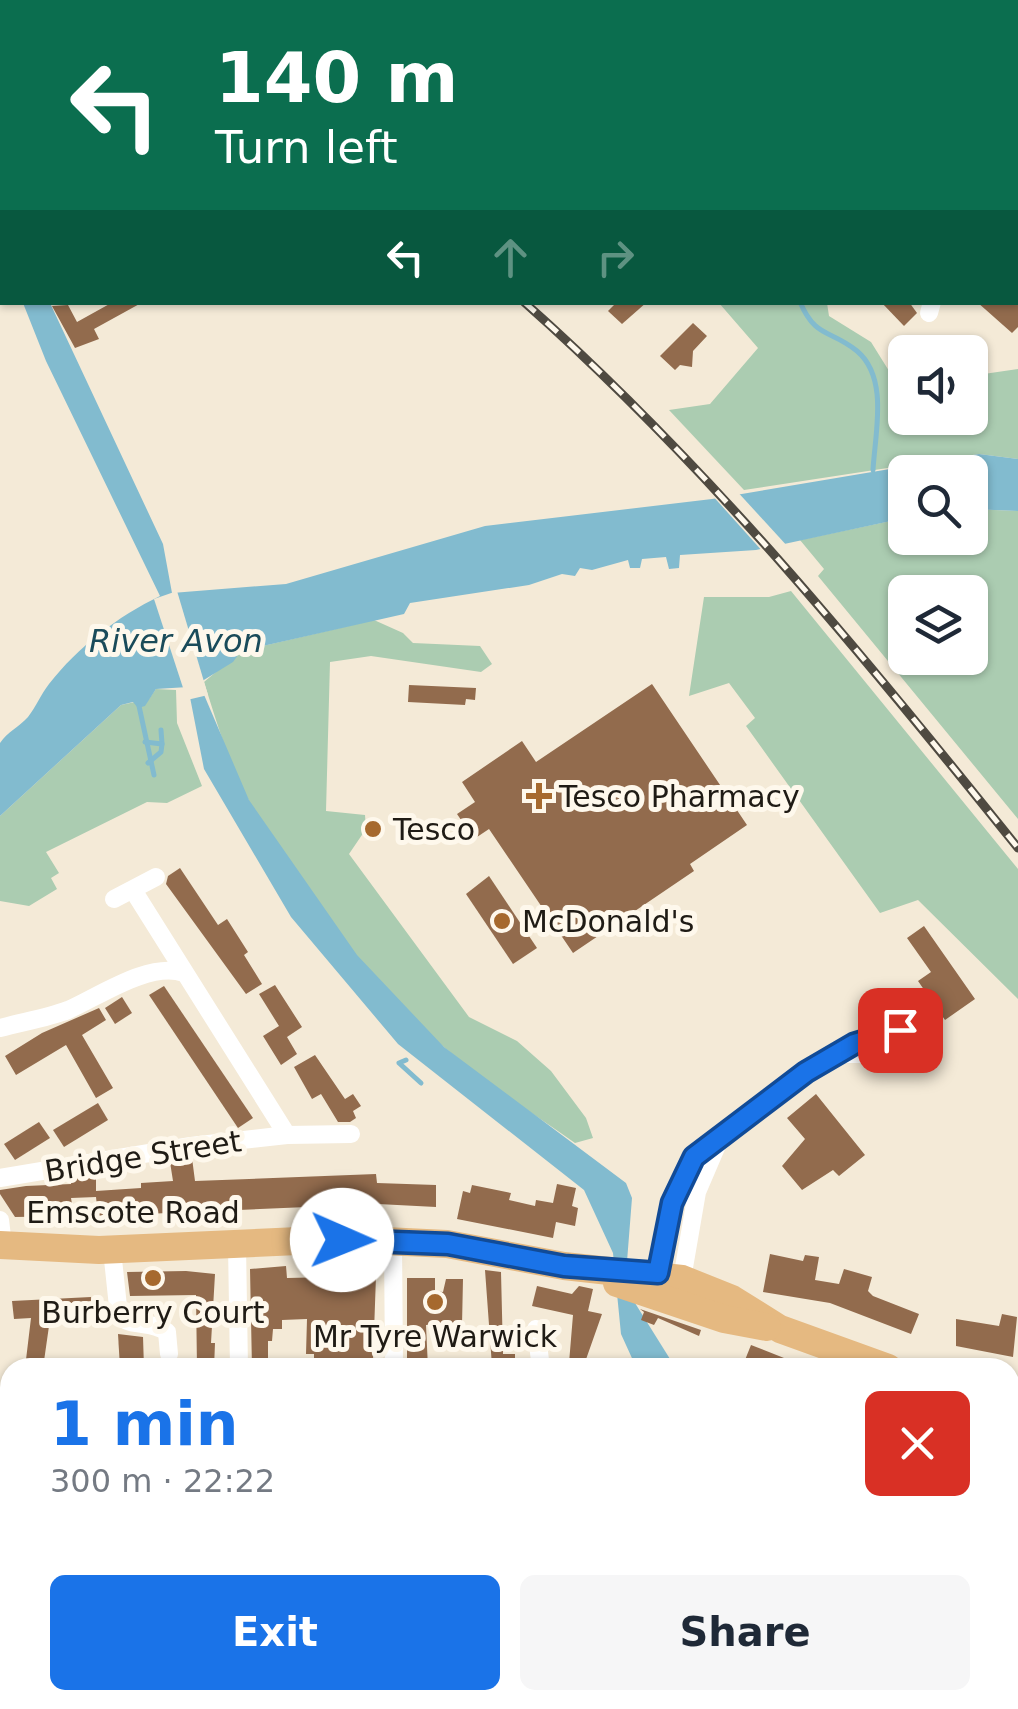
<!DOCTYPE html>
<html lang="en">
<head>
<meta charset="utf-8">
<style>
  :root { --surface:#fff; --page:#f6f6f7; --text:#1f2937; --muted:#747a83; --accent:#1a73e8 }
  body { margin:0; font-family:"DejaVu Sans",sans-serif; background:var(--page); color:var(--text); height:100vh; display:flex; flex-direction:column; font-size:38px; white-space:nowrap }
  * { box-sizing:border-box; margin:0 }
  p { font-size:32px; color:var(--muted) }
  .icon { flex:none; width:55px; height:55px; fill:none; stroke:currentColor; stroke-width:2; stroke-linecap:round; stroke-linejoin:round }
  .map { position:relative; flex:1; overflow:hidden }
  .panel { position:absolute; left:0px; top:1358px; width:1020px; height:352px; display:flex; flex-direction:column; background:var(--surface); border-radius:30px 30px 0 0; box-shadow:0 2px 8px #0004 }
  .panel>* { flex:none }
  .hud { position:absolute; left:0px; top:0px; width:1020px; height:305px; box-shadow:0 2px 8px #0004; background:#0b6e4f; color:#fff; overflow:hidden }
  .tools { position:absolute; left:888px; top:335px; display:grid; gap:20px }
  .tools a { display:grid; place-items:center; width:100px; height:100px; border-radius:15px; background:var(--surface); box-shadow:0 2px 8px #0004; font-size:50px }
  .pin { position:absolute; display:grid; place-items:center; width:85px; height:85px; color:#fff; margin:-42px; border-radius:20px; box-shadow:0 5px 15px #0006 }
  .me { position:absolute; width:110px; margin:-55px; rotate:91deg; stroke-linejoin:round; filter:drop-shadow(0 0 8px #0008) }
  .turn { display:flex; align-items:center; gap:35px; height:210px; padding:0 50px; font-size:45px }
  .turn .icon { width:130px; height:130px; stroke-width:2.5 }
  .turn b { display:block; font-size:70px; line-height:85px }
  .lanes { display:flex; align-items:center; height:95px; padding:0 50px; background:#0003; justify-content:center; gap:50px; direction:ltr }
  .lanes .off { opacity:.35 }
  .round { display:grid; place-items:center; flex:none; width:105px; height:105px; border-radius:15px; background:var(--page) }
  .head { display:flex; align-items:center; justify-content:space-between; height:170px; padding:0 50px }
  h1 { font-size:60px; font-weight:600; line-height:75px; color:var(--accent) }
  .primary-button { display:flex; gap:20px; margin-top:auto; padding:20px 50px }
  .primary-button a { flex:1; height:115px; border-radius:15px; background:var(--accent); color:#fff; font-size:40px; font-weight:600; line-height:115px; text-align:center }
  .primary-button a+a { background:var(--page); color:var(--text) }
  .map>svg:first-child { display:block }
  .green { fill:#abccb1; fill-rule:evenodd }
  .water { fill:#82bbcf }
  .pier { fill:#f4ead7 }
  .lines { fill:none; stroke-linecap:round; stroke-linejoin:round }
  .stream { stroke:#82bbcf; stroke-width:5 }
  .building { fill:#926b4d }
  .minor { stroke:#fff; stroke-width:18 }
  .primary { stroke:#e5b981; stroke-width:28 }
  .rail-casing { stroke:#4f4a41; stroke-width:9 }
  .rail { stroke:#fef8ec; stroke-width:5; stroke-dasharray:15; stroke-linecap:butt }
  .route-casing { stroke:#114b97; stroke-width:25 }
  .route { stroke:#1a73e8; stroke-width:18 }
  .poi-dot { fill:#a6692e; stroke:#fef8ec; stroke-width:4 }
  .labels { text-anchor:middle; dominant-baseline:central; stroke-width:10; stroke-linejoin:round; paint-order:stroke }
  .poi-label { font-size:30px; fill:#1f1b15; stroke:#fef8ec; text-anchor:start }
  .street-label { font-size:30px; fill:#1f1b15; stroke:#fef8ec }
  .water-label { font-size:32px; font-style:italic; fill:#1a4b5a; stroke:#fef8ec }
</style>
</head>
<body>
<div class="map">
<svg width="1018" height="1709" viewBox="0 0 1018 1709">
  <rect width="100%" height="100%" fill="#f4ead7"/>
  <!-- green -->
  <g class="green">
    <path d="M719,303H827L829,316L871,342L899,387H905V418H970V376L1018,369V459L979,454L744,490L669,410L710,404L758,348Z"/>
    <path d="M970,509L1018,511V819L818,576L824,569L800,540L905,518V538H970ZM905,592H970V658H905Z"/>
    <path d="M791,591L1018,869V999L918,900L880,913L746,726L755,718L729,683L689,696L704,597H769Z"/>
    <path d="M374,620L403,633L413,643L480,646L492,664L481,672L371,656L330,662L326,811L365,815L366,829L349,854L469,1017L517,1041L551,1071L586,1118L593,1138L575,1143C531,1112 487,1084 445,1048C372,986 276,864 237,776C223,745 214,713 204,682L241,651Z"/>
    <path d="M156,689L176,690L177,723L202,786L167,803L147,802L46,852L59,873L51,878L57,889L29,906L0,901V816L121,705L149,699Z"/>
  </g>
  <!-- water -->
  <path class="water" d="M23,303H50L163,544L172,593L286,584L485,526L712,499L979,454L1018,459V511L970,509V472H905V518L756,550L680,555L679,568L669,569L666,557L642,559L640,568H630L628,560L592,570L580,568L575,576L562,574L529,585L410,603L404,614L241,651L233,662L199,683L249,800L357,955L444,1047L626,1183L632,1198L625,1287L675,1367H636L621,1334L613,1253L584,1190L398,1044L291,917L204,769L188,687L156,689L145,706L138,708L133,702L121,705L0,816V743C8,731 18,728 28,717C36,707 41,694 49,684C78,647 118,616 160,596L46,361Z"/>
  <!-- pier -->
  <g class="pier">
    <path d="M734,488L789,548L765,554L711,494Z"/>
    <path d="M177,591L208,695L187,700L154,599Z"/>
  </g>
  <g class="lines">
    <!-- stream -->
    <g class="stream">
      <path d="M645,0L646,2"/>
      <path d="M800,302C816,339 830,329 857,351C889,378 875,433 873,470"/>
      <path d="M139,706L154,775"/>
      <path d="M161,730L162,744"/>
      <path d="M145,742L162,744L161,752L148,763"/>
      <path d="M406,1060L399,1063L421,1083"/>
    </g>
  </g>
  <!-- building -->
  <g class="building">
    <path d="M113,302H143L94,329L99,339L75,348L52,306L68,305L77,322Z"/>
    <path d="M617,302H647L622,324L608,311Z"/>
    <path d="M881,302H909L917,313L904,326Z"/>
    <path d="M977,302H1018V327L1012,333Z"/>
    <path d="M693,323L707,336L693,351L692,367L680,365L675,370L660,356Z"/>
    <path d="M913,336L954,338L953,352H930Z"/>
    <path d="M652,684L747,825L690,864L694,871L573,953L489,829L474,839L457,814L475,802L462,782L522,741L536,762Z"/>
    <path d="M409,685L476,688L475,700L466,699L465,705L408,702Z"/>
    <path d="M180,868L218,925L227,919L248,952L244,955L262,984L246,994L166,884L168,876Z"/>
    <path d="M489,876L537,948L513,964L466,894Z"/>
    <path d="M924,926L975,999L945,1020L918,981L931,972L907,938Z"/>
    <path d="M275,985L302,1027L287,1037L297,1054L281,1065L263,1036L279,1026L259,994Z"/>
    <path d="M164,986L253,1118L238,1128L149,995Z"/>
    <path d="M122,997L132,1013L115,1024L105,1008Z"/>
    <path d="M99,1008L106,1020L82,1035L113,1088L96,1098L66,1045L16,1075L5,1056L42,1033Z"/>
    <path d="M315,1055L345,1099L353,1094L361,1106L353,1111L356,1118L350,1122H338L321,1094L312,1099L294,1067Z"/>
    <path d="M816,1094L865,1155L839,1176L833,1170L802,1190L782,1166L805,1139L787,1118Z"/>
    <path d="M98,1103L108,1120L64,1147L53,1130Z"/>
    <path d="M39,1122L50,1138L15,1160L4,1144Z"/>
    <path d="M192,1158L195,1181L376,1174L377,1183L436,1185V1207L378,1204L98,1216L96,1197L71,1198L74,1216L15,1217L0,1194V1190L26,1186L71,1184V1179L85,1176H96V1191L141,1188V1183L173,1181L170,1162Z"/>
    <path d="M557,1184L576,1188L572,1206L578,1208L575,1226L556,1222L553,1238L457,1219L463,1191L470,1193L472,1185L511,1193L509,1200L535,1206L536,1200L553,1203Z"/>
    <path d="M770,1254L803,1261L805,1255L819,1257L815,1280L839,1284L844,1269L872,1277L868,1291L873,1296L919,1314L911,1334L830,1303L763,1292Z"/>
    <path d="M286,1266L287,1278L376,1276L373,1360H336V1368H314V1354H306L307,1319L282,1320V1329H273L272,1341H268V1368H252L250,1269Z"/>
    <path d="M485,1270L501,1272L503,1354H515V1368L492,1366Z"/>
    <path d="M186,1271L215,1274L211,1343H215L214,1368H197L196,1295L130,1296L127,1272Z"/>
    <path d="M407,1278H435V1291L443,1292L446,1279H463L462,1325H426L428,1368H407Z"/>
    <path d="M537,1286L572,1294L579,1286L593,1289L588,1311L602,1314L584,1365L569,1363L573,1315L532,1306Z"/>
    <path d="M91,1297L93,1317L50,1319L43,1368H25L31,1318L14,1319L12,1301Z"/>
    <path d="M640,1309L701,1330L699,1336L658,1318L654,1325L641,1320L644,1312Z"/>
    <path d="M1002,1314L1017,1317L1013,1357L956,1346V1319L999,1326Z"/>
    <path d="M118,1334L143,1337L144,1368H120Z"/>
    <path d="M751,1345L784,1358L780,1368H756L745,1360Z"/>
  </g>
  <g class="lines">
    <!-- minor -->
    <g class="minor">
      <path d="M372,0L376,2"/>
      <path d="M728,0L730,2"/>
      <path d="M346,2L347,0"/>
      <path d="M435,2L437,0"/>
      <path d="M688,2L691,0"/>
      <path d="M929,313L932,302"/>
      <path d="M133,890L287,1135"/>
      <path d="M114,899L156,877"/>
      <path d="M0,1028C22,1022 47,1018 68,1010C98,997 149,961 184,973"/>
      <circle cx="902" cy="1046" r="16"/>
      <path d="M843,1054H887"/>
      <path d="M0,1178L191,1146L287,1135L351,1134"/>
      <path d="M0,1220L3,1245"/>
      <path d="M393,1241L394,1368"/>
      <path d="M237,1245L239,1368"/>
      <path d="M112,1250L119,1316C132,1328 151,1320 167,1332L169,1354"/>
      <path d="M666,1281L658,1273L672,1203L694,1157L806,1072L854,1044L891,1033"/>
      <path d="M675,1282L682,1279L697,1192L718,1143"/>
      <path d="M536,1329L541,1368"/>
      <path d="M1010,1537L1018,1525"/>
      <path d="M668,1700L677,1709"/>
      <path d="M594,1709L605,1700"/>
    </g>
    <!-- primary -->
    <g class="primary">
      <path d="M0,1245L99,1250L343,1239L447,1244L564,1266L682,1279L732,1299L780,1329L888,1368"/>
      <path d="M617,1283L724,1319L767,1327"/>
      <path d="M1010,1402L1018,1404"/>
    </g>
    <!-- rail casing -->
    <g class="rail-casing">
      <g id="rail">
        <path d="M124,0L128,2"/>
        <path d="M145,0L148,2"/>
        <path d="M524,302C708,465 865,657 1018,848"/>
      </g>
    </g>
    <!-- rail -->
    <use href="#rail" class="rail"/>
  </g>
  <g class="lines">
    <!-- route casing -->
    <g class="route-casing">
      <path id="route" d="M342,1240L448,1244L564,1266L658,1273L672,1203L694,1157L806,1072L854,1044L900,1030"/>
    </g>
    <!-- route -->
    <use href="#route" class="route"/>
  </g>
  <!-- markers -->
  <g class="poi-dot">
    <path d="M534 781h10v10h10v10h-10v10h-10v-10h-10v-10h10z"/>
    <circle cx="373" cy="829" r="10"/>
    <circle cx="502" cy="921" r="10"/>
    <circle cx="153" cy="1278" r="10"/>
    <circle cx="435" cy="1302" r="10"/>
  </g>
  <g class="labels">
    <!-- poi labels -->
    <g class="poi-label">
      <text x="559" y="796">Tesco Pharmacy</text>
      <text x="393" y="829">Tesco</text>
      <text x="522" y="921">McDonald's</text>
      <text x="153" y="1312" text-anchor="middle">Burberry Court</text>
      <text x="435" y="1336" text-anchor="middle">Mr Tyre Warwick</text>
    </g>
    <!-- street labels -->
    <g class="street-label">
      <text transform="translate(143 1156) rotate(-9)">Bridge Street</text>
      <text x="133" y="1212">Emscote Road</text>
    </g>
    <!-- water labels -->
    <g class="water-label">
      <text x="176" y="641">River Avon</text>
    </g>
  </g>
</svg>
<div class="tools">
<a><svg class="icon" aria-label="sound" viewBox="0 0 24 24"><path d="M4 9h4l5-4v14l-5-4H4zM17 9q2 3 0 6"/></svg></a>
<a><svg class="icon" aria-label="search" viewBox="0 0 24 24"><circle cx="10" cy="10" r="6"/><path d="M15 15l6 6"/></svg></a>
<a><svg class="icon" aria-label="layers" viewBox="0 0 24 24"><path d="M12 4l9 5-9 5-9-5zM3 14l9 5 9-5"/></svg></a>
</div>
<div class="pin" style="left:900px;top:1030px;background:#d93025"><svg class="icon" aria-label="arrive" viewBox="0 0 24 24"><path d="M6 21V4h12l-3 4 3 4H6"/></svg></div>
<svg class="me" style="left:342px;top:1240px" viewBox="-20 -20 40 40"><circle r="19" fill="#fff"/><path d="M0-13L10 11 0 6-10 11z" fill="#1a73e8"/></svg>
<div class="hud">
<div class="turn"><svg class="icon" aria-label="left" viewBox="0 0 24 24"><path d="M17 20v-9H6M10 6l-5 5 5 5"/></svg><div><b>140 m</b>Turn left</div></div>
<div class="lanes"><svg class="icon" aria-label="left" viewBox="0 0 24 24"><path d="M17 20v-9H6M10 6l-5 5 5 5"/></svg><svg class="icon off" aria-label="ahead" viewBox="0 0 24 24"><path d="M12 20V5M6 11l6-6 6 6"/></svg><svg class="icon off" aria-label="right" viewBox="0 0 24 24"><path d="M7 20v-9h11M14 6l5 5-5 5"/></svg></div>
</div>
<section class="panel">
<div class="head"><div><h1>1 min</h1><p>300 m · 22:22</p></div><a class="round" style="background:#d93025;color:#fff"><svg class="icon" aria-label="close" viewBox="0 0 24 24"><path d="M6 6l12 12M18 6L6 18"/></svg></a></div>
<div class="primary-button"><a>Exit</a><a>Share</a></div>
</section>
</div>
</body>
</html>
